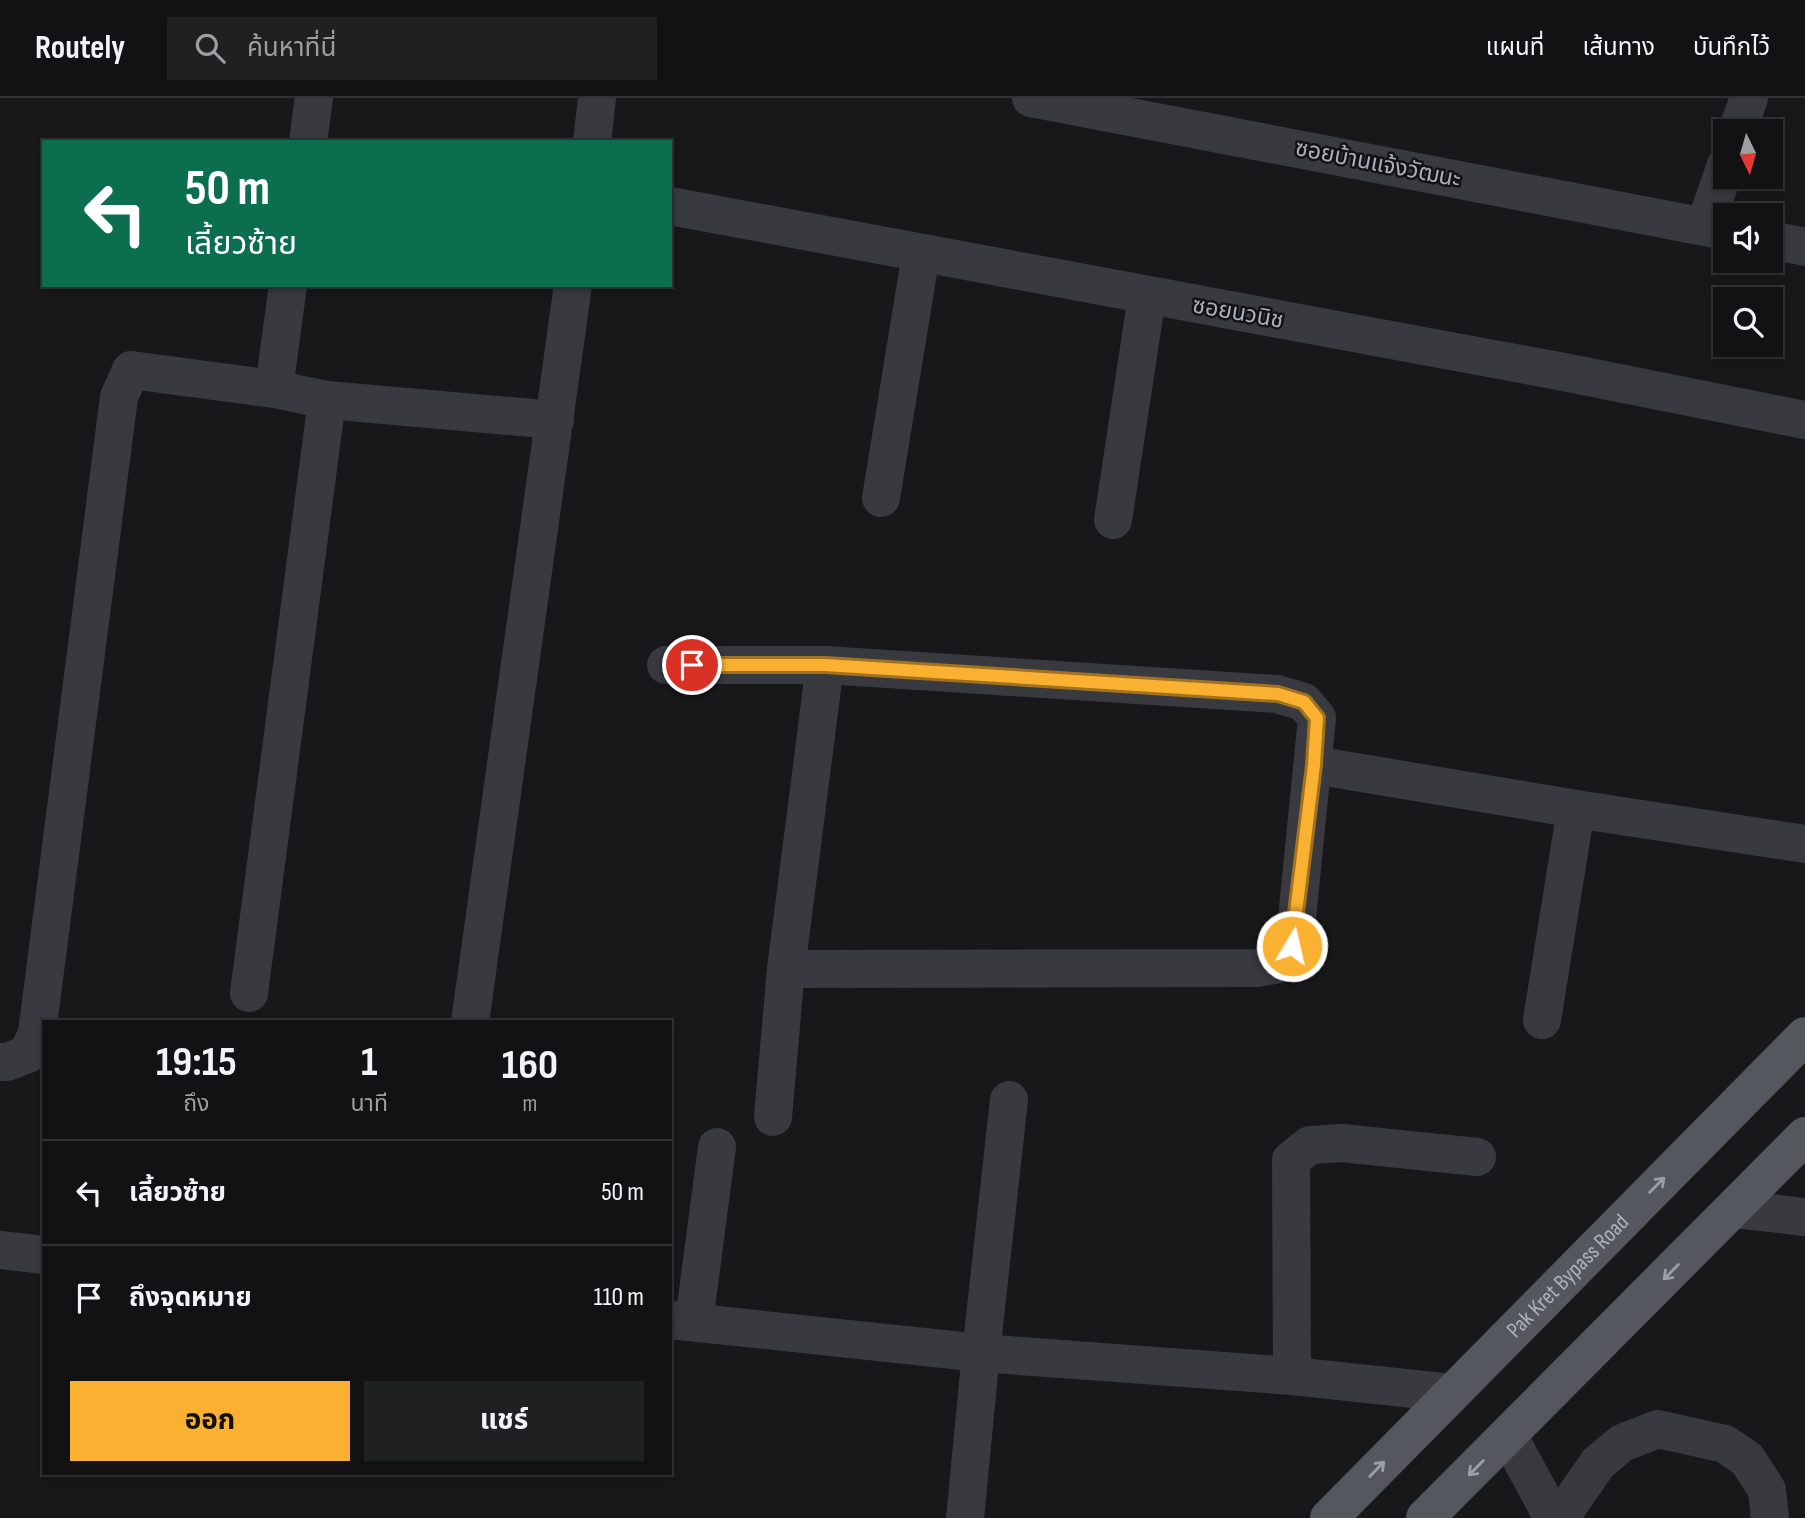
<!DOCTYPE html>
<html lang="th">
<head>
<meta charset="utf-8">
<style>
  :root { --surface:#121214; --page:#1f2022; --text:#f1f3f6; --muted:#9c9ea0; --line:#313234; --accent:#fab031 }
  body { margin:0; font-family:"Sofia Sans Condensed","Noto Sans Thai",sans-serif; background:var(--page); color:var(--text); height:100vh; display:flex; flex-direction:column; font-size:26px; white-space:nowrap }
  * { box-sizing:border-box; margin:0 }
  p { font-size:23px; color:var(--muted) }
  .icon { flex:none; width:38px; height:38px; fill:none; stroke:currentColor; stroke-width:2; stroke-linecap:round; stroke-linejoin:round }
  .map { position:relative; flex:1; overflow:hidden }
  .sheet { position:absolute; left:42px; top:922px; width:630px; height:455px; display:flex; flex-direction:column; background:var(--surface); border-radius:0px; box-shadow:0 4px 10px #0003,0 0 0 2px var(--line) }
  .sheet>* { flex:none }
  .banner { position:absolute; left:42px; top:42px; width:630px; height:147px; border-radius:0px; box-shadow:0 4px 10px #0003,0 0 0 2px var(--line); background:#0b6e4f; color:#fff; overflow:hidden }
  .needle { width:46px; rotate:175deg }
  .buttons { position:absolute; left:1713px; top:21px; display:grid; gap:14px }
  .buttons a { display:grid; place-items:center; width:70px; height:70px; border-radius:0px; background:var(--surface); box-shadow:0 4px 10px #0003,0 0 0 2px var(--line); font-size:35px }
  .pin { position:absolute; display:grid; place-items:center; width:60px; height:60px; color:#fff; margin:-30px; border:4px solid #fff; border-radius:50%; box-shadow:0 2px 7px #0007 }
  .me { position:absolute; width:77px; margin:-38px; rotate:9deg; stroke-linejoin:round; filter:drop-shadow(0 0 5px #0008) }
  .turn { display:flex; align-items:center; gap:24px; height:147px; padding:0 28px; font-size:32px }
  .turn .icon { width:91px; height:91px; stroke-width:2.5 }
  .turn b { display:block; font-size:49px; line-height:60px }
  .eta { display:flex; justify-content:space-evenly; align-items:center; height:119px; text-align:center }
  .eta b { font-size:42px; font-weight:700; line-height:49px }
  .primary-button { display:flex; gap:14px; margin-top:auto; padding:14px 28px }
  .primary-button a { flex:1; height:80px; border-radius:0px; background:var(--accent); color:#111; font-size:28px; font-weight:700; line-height:80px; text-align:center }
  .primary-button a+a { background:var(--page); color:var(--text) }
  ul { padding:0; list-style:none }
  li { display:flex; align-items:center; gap:21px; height:105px; padding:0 28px; border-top:2px solid var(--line) }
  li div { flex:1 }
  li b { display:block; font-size:26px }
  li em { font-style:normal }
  header { display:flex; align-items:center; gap:42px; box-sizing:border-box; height:98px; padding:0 35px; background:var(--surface); border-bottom:2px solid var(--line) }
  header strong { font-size:33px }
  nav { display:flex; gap:38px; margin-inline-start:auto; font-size:24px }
  .search { width:490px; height:63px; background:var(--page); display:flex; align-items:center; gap:18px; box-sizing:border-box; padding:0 24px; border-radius:0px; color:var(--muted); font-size:26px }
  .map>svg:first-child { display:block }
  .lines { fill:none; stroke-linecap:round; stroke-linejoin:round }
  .minor { stroke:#393a40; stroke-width:38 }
  .major { stroke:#55575f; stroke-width:38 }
  .oneway { stroke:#999ea9 }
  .route-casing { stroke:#a27220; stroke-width:18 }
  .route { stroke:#fab031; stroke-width:12 }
  .labels { text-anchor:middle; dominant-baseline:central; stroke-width:5; stroke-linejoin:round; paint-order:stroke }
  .street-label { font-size:23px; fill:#aab0bb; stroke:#131316 }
</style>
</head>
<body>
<header>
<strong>Routely</strong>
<div class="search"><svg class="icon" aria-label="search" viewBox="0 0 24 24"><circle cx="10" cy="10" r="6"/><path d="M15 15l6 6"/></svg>ค้นหาที่นี่</div>
<nav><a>แผนที่</a><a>เส้นทาง</a><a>บันทึกไว้</a></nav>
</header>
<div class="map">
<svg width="1805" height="1420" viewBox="0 0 1805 1420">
  <rect width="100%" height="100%" fill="#18181b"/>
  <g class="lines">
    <!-- minor -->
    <g class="minor">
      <path d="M1031,0L1726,133"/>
      <path d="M1737,33L1749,0"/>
      <path d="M308,44L314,0"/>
      <path d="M592,44L597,0"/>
      <path d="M670,108L1569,275L1805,322"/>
      <path d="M1705,128L1726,67"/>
      <path d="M1771,142L1805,149"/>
      <path d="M274,291L288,187"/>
      <path d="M881,400L921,156"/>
      <path d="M1113,422L1147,198"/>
      <path d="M666,567H825L1277,596L1304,604L1317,620L1296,830L1292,848L1281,866L1256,870L786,871"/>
      <path d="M1314,667L1576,711L1805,746"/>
      <path d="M249,895L327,302"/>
      <path d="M1542,922L1576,711"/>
      <path d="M470,924L573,187"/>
      <path d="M0,964H7L28,956L37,935L119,299L131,272L274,291L327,302L555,322"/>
      <path d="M773,1019L786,871L825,567"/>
      <path d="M1734,1111L1805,1119"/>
      <path d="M0,1152L44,1157"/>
      <path d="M670,1222L981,1255L1292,1278L1452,1295"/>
      <path d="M694,1224L717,1049"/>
      <path d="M1292,1278L1291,1062L1310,1047L1342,1045L1477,1059"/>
      <path d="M1508,1337L1553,1420"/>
      <path d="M965,1420L981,1255L1009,1002"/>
      <path d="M1560,1420L1598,1365L1622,1345L1658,1331L1725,1346L1747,1361L1767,1392L1770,1420"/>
    </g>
    <!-- major -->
    <g class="major">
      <path id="s1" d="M1329,1420L1805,938"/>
      <path d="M1425,1420L1805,1038"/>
    </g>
  </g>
  <!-- one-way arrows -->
  <defs><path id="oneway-shaft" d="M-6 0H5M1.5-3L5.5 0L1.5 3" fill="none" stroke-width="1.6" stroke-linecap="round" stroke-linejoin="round" transform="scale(1.75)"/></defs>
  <g class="oneway">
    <use href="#oneway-shaft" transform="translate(1657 1087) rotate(-45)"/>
    <use href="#oneway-shaft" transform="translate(1671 1174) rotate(135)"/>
    <use href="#oneway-shaft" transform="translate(1476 1370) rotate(135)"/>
    <use href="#oneway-shaft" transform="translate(1377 1371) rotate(-46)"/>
  </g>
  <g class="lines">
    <!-- route casing -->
    <g class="route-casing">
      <path id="route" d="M692,567H825L1278,596L1304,604L1317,620L1314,667L1292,848"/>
    </g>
    <!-- route -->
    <use href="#route" class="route"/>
  </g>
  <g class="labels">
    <!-- street labels -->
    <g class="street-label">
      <text transform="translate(1378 66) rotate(11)">ซอยบ้านแจ้งวัฒนะ</text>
      <text transform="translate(1238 215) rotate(10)">ซอยนวนิช</text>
      <text stroke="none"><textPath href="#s1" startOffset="340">Pak Kret Bypass Road</textPath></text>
    </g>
  </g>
</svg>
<div class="buttons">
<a><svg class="needle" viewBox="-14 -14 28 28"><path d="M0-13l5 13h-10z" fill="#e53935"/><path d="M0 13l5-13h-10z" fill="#9c9ea0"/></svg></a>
<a><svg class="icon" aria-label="sound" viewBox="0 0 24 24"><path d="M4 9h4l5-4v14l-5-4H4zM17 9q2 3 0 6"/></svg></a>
<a><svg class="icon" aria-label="search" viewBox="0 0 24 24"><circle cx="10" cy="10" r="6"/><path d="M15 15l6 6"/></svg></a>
</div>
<div class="pin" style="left:692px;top:567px;background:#d93025"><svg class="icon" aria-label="arrive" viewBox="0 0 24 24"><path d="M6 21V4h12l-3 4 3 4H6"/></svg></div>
<svg class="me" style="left:1292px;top:848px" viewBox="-20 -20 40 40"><circle r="17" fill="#fab031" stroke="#fff" stroke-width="3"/><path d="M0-11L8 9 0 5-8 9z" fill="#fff"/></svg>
<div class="banner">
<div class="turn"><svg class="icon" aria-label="left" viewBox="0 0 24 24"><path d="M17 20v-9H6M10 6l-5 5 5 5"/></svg><div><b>50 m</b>เลี้ยวซ้าย</div></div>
</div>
<section class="sheet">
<div class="eta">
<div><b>19:15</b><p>ถึง</p></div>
<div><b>1</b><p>นาที</p></div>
<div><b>160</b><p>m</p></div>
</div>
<ul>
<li><svg class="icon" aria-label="left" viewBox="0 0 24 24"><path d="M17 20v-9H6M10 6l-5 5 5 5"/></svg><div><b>เลี้ยวซ้าย</b></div><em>50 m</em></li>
<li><svg class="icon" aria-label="arrive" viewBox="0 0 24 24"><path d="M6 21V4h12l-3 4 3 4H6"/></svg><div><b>ถึงจุดหมาย</b></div><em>110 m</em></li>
</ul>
<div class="primary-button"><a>ออก</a><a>แชร์</a></div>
</section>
</div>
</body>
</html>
